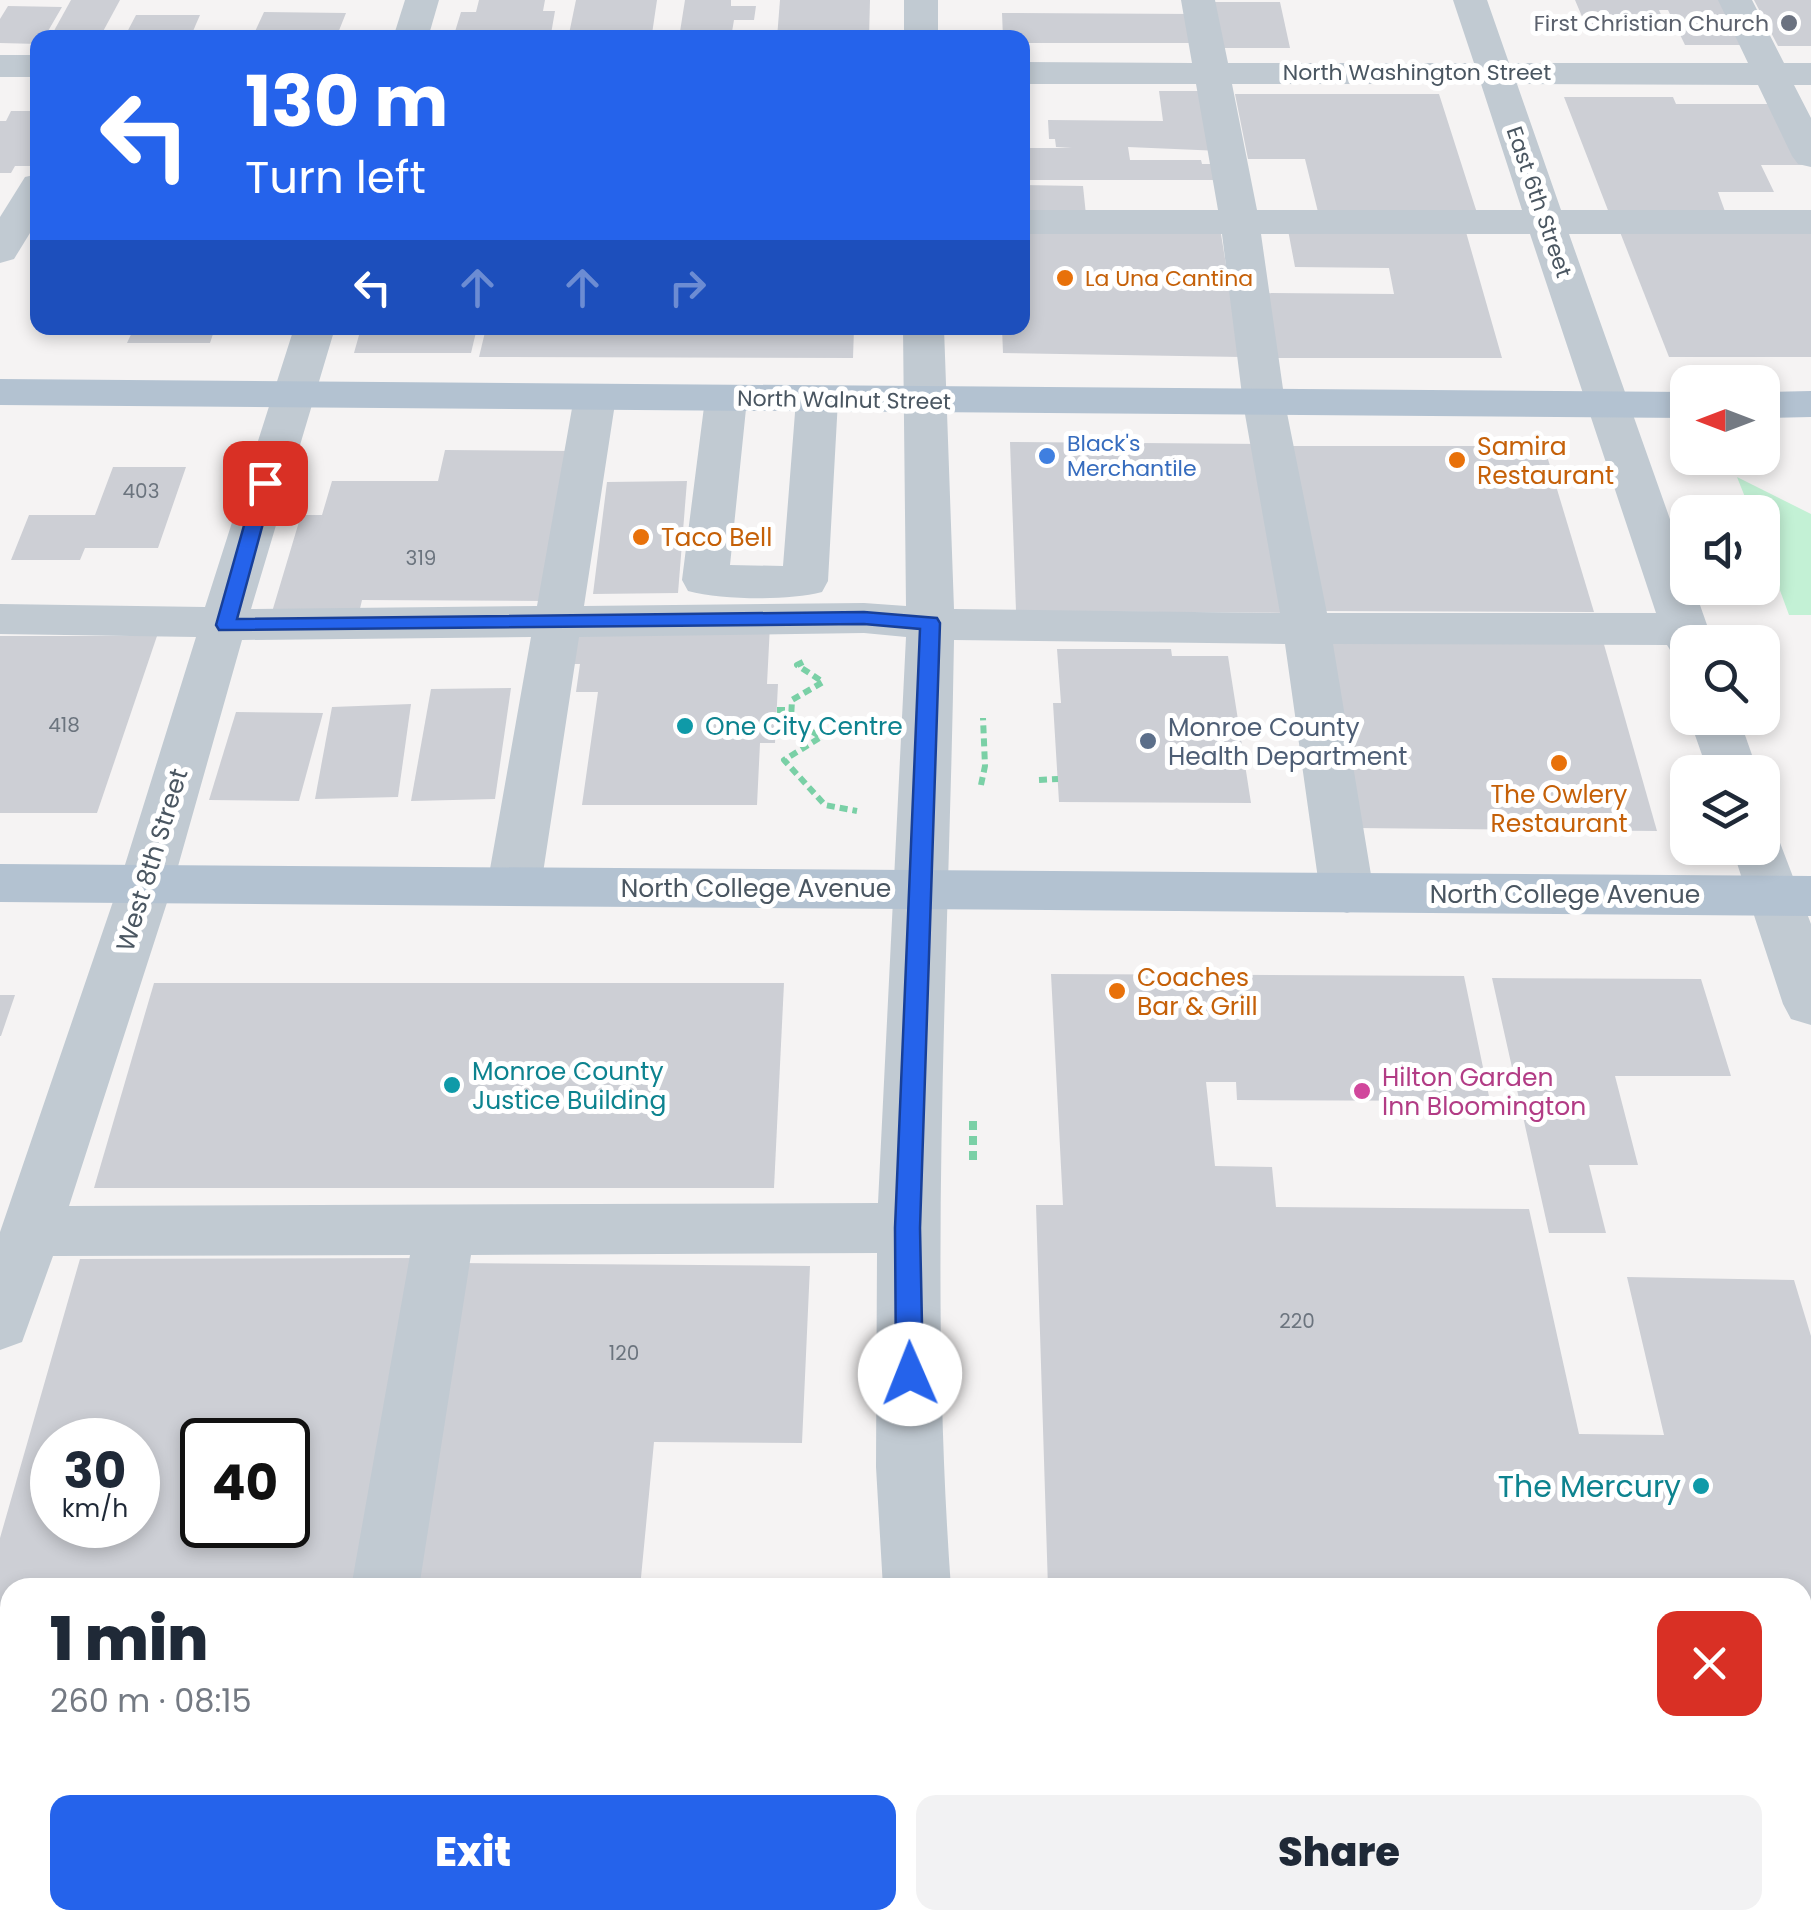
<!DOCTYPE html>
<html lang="en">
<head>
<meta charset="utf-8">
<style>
  :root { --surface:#fff; --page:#f2f2f3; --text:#1f2937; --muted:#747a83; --accent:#2563eb }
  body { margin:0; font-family:Poppins,sans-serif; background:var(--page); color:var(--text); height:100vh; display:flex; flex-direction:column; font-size:38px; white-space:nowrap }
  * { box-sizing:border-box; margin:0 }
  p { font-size:32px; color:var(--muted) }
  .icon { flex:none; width:55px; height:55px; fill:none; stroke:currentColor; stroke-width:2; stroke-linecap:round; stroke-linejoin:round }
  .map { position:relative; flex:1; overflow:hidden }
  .panel { position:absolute; left:0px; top:1578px; width:1812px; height:352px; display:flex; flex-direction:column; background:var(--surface); border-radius:30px 30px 0 0; box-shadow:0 5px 15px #0003 }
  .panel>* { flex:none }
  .hud { position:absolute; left:30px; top:30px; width:1000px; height:305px; border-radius:20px; box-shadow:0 5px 15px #0003; background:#2563eb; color:#fff; overflow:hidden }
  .needle { width:65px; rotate:270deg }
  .controls { position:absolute; left:1670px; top:365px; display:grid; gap:20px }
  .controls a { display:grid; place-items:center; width:110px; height:110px; border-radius:20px; background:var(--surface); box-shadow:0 5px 15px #0003; font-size:50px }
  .speed { position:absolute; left:30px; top:1418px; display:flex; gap:20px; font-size:50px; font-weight:700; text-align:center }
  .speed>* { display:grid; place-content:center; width:130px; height:130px; border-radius:50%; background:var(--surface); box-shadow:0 5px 15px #0003; line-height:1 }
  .speed small { font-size:25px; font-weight:400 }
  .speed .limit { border:5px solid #111; border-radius:15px; background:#fff; color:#111 }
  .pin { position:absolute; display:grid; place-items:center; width:85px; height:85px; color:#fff; margin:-42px; border-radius:20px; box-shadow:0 5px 15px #0006 }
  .me { position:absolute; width:110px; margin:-55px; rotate:359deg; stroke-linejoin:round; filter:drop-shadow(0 0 8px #0008) }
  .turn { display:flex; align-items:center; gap:35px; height:210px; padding:0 50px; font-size:45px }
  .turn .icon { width:130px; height:130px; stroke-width:2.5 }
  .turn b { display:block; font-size:70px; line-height:85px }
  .lanes { display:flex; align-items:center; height:95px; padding:0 50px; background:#0003; justify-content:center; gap:50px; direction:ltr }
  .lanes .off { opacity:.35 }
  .round { display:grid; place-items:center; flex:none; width:105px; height:105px; border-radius:20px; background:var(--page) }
  .headline { display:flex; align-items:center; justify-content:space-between; height:170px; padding:0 50px }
  h1 { font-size:60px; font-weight:800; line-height:75px }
  .primary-button { display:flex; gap:20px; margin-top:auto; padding:20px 50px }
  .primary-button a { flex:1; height:115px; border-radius:20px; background:var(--accent); color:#fff; font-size:40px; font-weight:800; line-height:115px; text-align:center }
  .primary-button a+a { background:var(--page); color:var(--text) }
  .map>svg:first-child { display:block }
  .commercial { fill:#fdf9ef }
  .green { fill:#c3f1d5 }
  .building { fill:#cdcfd5; fill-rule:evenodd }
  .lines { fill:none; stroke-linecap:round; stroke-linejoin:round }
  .path-far1 { stroke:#7ad0a6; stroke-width:6; stroke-dasharray:8 5; stroke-linecap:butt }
  .path { stroke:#7ad0a6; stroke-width:8; stroke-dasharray:9 6; stroke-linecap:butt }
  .minor { fill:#c1cad2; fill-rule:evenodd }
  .major { fill:#b3c2d1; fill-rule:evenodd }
  .route { fill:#2563eb; stroke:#184099; stroke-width:2.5 }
  .worship-dot { fill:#6b7280; stroke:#fff; stroke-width:4 }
  .food-dot { fill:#e8710a; stroke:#fff; stroke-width:4 }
  .shop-dot { fill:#3f7fe0; stroke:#fff; stroke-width:4 }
  .culture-dot { fill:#0f9aa8; stroke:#fff; stroke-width:4 }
  .service-dot { fill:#5c6f8a; stroke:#fff; stroke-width:4 }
  .hotel-dot { fill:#d1479c; stroke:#fff; stroke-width:4 }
  .labels { text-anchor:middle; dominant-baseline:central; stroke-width:10; stroke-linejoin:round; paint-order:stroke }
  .number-label { font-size:20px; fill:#6b747e }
  .far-worship-label { font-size:22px; fill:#5b616d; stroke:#fff; text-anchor:end }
  .far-street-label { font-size:22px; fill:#4a5661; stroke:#fff }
  .far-food-label { font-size:22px; fill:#c56008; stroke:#fff; text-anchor:start }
  .far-shop-label { font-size:22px; fill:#366cbe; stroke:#fff; text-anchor:start }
  .food-label { font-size:25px; fill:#c56008; stroke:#fff; text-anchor:start }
  .culture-label { font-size:25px; fill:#0d838f; stroke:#fff; text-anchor:start }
  .service-label { font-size:25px; fill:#4e5e75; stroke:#fff; text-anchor:start }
  .street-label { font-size:25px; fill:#4a5661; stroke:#fff }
  .hotel-label { font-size:25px; fill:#b23c85; stroke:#fff; text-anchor:start }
  .near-culture-label { font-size:30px; fill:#0d838f; stroke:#fff; text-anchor:end }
</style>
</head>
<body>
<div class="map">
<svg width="1811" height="1929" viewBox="0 0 1811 1929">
  <rect width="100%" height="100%" fill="#f5f3f3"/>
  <!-- commercial -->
  <path class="commercial" d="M1,1869L10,1870V1920H338L336,1929H0Z"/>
  <!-- green -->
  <path class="green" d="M1737,477L1811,514V615H1789L1763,544L1762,512H1751Z"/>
  <!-- building -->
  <g class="building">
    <path d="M71,0H120L100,37L50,38Z"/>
    <path d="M479,0H545L543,11H555L551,34L454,35L461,12H476Z"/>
    <path d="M576,0H657L652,34H569Z"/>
    <path d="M685,0H731V6H756L754,20H734L731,38H679Z"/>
    <path d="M780,0H870L869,38H777Z"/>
    <path d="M1575,0H1724L1748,45H1685L1668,10H1659L1666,26H1586Z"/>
    <path d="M1754,0H1811V46H1778Z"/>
    <path d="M1214,2H1280L1290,48H1222Z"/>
    <path d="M8,6L62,7L44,38H38V44L0,43V19Z"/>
    <path d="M264,12L346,13L336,38H252Z"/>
    <path d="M1002,13L1194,14L1199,43H1022V38H1003Z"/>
    <path d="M136,15H200L190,38H124Z"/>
    <path d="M1159,91H1211L1221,151L1128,147L1130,160H1201L1202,164H1219L1221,180H1022V148H1072L1056,147L1055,139H1049L1048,120L1163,121Z"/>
    <path d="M1235,94H1439L1478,216H1319L1305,159H1248Z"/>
    <path d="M1564,97H1673L1676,104H1775L1806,165H1761L1774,192H1718L1727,217L1611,218Z"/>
    <path d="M11,111H38V160L34,166H15L11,173H0V121H6Z"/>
    <path d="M1022,185L1083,186L1086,215L1022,211Z"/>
    <path d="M1811,226V357H1669L1618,227Z"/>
    <path d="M1022,228H1220L1241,357L1003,353L1002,328H1022Z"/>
    <path d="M1288,230L1466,232L1502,358H1265L1254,293L1394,294L1389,268L1295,267Z"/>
    <path d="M134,328H215L210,343H127Z"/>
    <path d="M361,328H477L471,353H354Z"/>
    <path d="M486,328H854L853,358L479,357Z"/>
    <path d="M1010,442L1265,444L1293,613L1016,611Z"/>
    <path d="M1289,446H1544L1594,612L1319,611Z"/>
    <path d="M445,450L573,451L547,601L362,600L359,613L272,612L301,515H322L332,481H438Z"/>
    <path d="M113,467H186L158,548H85L80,560H11L29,515H95Z"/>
    <path d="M687,481L678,593L593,594L607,482Z"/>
    <path d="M569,625H770L767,684H778L775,743H760L757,805H582L598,692H576L580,664H564Z"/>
    <path d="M1325,631L1601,634L1657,831L1357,828Z"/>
    <path d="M0,636H157L97,813H0Z"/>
    <path d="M1057,649H1171L1172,656H1228L1251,803L1059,802L1053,703H1061Z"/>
    <path d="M511,688L495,799L411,801L431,689Z"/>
    <path d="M411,704L398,797L315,799L332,707Z"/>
    <path d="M236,712L323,713L299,801L209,800Z"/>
    <path d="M1051,974L1464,976L1490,1101L1237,1100L1236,1082H1206L1215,1166L1272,1167L1276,1207L1529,1209L1579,1434L1664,1435L1627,1277L1794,1280L1811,1336V1637H1802V1588H1048L1036,1205H1063Z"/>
    <path d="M1492,978L1701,979L1731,1076H1615L1638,1165H1589L1606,1233H1549Z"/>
    <path d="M154,983H784L774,1188H94Z"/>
    <path d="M0,995H15L1,1036H0Z"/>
    <path d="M429,1258L375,1588H10V1607H0V1538L80,1259ZM52,1440H138V1525H52ZM202,1440H288V1525H202Z"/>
    <path d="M457,1263L810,1266L802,1443L654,1442L640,1588H401Z"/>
    <path d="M1802,1837H1811V1929H1707L1705,1920H1802Z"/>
    <path d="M417,1920H806V1929H415Z"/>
    <path d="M1077,1920H1508L1509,1929H1077Z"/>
    <path d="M1559,1920H1633L1634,1929H1560Z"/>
  </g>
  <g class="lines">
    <!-- path-far1 -->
    <g class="path-far1">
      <path d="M803,662L797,665L823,682L792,700L791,719L821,737L784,760L825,805L857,811"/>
      <path d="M777,710H792"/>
      <path d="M1039,780L1058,779"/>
      <path d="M981,785L985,766L983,718"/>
    </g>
    <!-- path -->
    <g class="path">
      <path d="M973,1121V1164"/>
      <path d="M1008,1920L1009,1929"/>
    </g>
    <!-- minor -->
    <g class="minor">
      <path d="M405,0H439L428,38H393Z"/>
      <rect x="904" y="0" width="34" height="38"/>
      <path d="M1181,0H1215L1228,63H1474L1453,0H1487L1509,63H1748L1718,0H1752L1784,63H1811V85H1794L1811,118V167L1798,164L1792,156L1758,85L1517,84L1561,210H1811V234H1569L1688,570V588H1694L1713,642H1688V657L1672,653L1667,645L1333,644L1374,893L1366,907L1347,913L1328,907L1320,893L1285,644L954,640C949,957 928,1271 951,1588H883L876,1467L877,1253L471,1255L419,1588H351L410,1255L53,1256L22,1342L0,1350V1232L119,884L196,637L0,634V604L205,607L294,328H335L251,609L537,606L574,397L580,388L595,384L610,388L616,397L584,606L864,603L906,606L903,328H944L954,609L1280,613L1243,403L1222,234H1022V210H1218L1196,84H1022V62L1192,63ZM1232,84H1481L1522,210H1257ZM1261,234H1530L1656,613H1327L1285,403ZM864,633L906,637L878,1203L69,1206L173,884L242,640L531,637L487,886L495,900L514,905L533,900L541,886L579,637Z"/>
      <rect x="0" y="55" width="38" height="22"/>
      <path d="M38,174V220L14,259L0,263V217L25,177Z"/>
      <path d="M726,386L741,390L747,399L730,565L783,566L796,400L802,391L817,387L832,391L838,400L828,581L822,592C787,601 723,600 688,591L682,580L705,399L711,390Z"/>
      <path d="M1689,718H1739L1758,772H1708Z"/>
      <path d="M1762,830L1777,835L1811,924V1025L1791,1019L1783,1004L1732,848H1762Z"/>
      <rect x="0" y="1665" width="10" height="70"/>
      <rect x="1802" y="1687" width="9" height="70"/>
      <path d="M891,1920H967L966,1929H890Z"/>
    </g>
    <!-- major -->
    <g class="major">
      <path d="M0,379L1688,392V418L0,405Z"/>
      <path d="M1811,391V417L1762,418V392Z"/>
      <path d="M0,864L1811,876V916L0,902Z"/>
    </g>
  </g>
  <!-- route -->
  <path class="route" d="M265,478L274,483L237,619L864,612L937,618L940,623L920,1228L923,1374L919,1383L910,1386L900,1383L896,1374L895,1228L920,629L864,624L219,630L216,625L256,483Z"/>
  <!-- markers -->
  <circle class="worship-dot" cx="1789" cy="23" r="10"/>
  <g class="food-dot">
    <circle cx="1065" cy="278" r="10"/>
    <circle cx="1457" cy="460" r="10"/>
    <circle cx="641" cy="537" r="10"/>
    <circle cx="1559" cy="763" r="10"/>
    <circle cx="1117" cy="991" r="10"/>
  </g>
  <circle class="shop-dot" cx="1047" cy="456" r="10"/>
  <g class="culture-dot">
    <circle cx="685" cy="726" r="10"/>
    <circle cx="452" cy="1085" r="10"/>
    <circle cx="1701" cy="1486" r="10"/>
  </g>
  <circle class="service-dot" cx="1148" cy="741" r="10"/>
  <circle class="hotel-dot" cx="1362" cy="1091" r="10"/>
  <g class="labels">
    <!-- number labels -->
    <g class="number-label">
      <text x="141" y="491">403</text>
      <text x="421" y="558">319</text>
      <text x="64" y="725">418</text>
      <text x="1297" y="1321">220</text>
      <text x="624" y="1353">120</text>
    </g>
    <!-- far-worship labels -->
    <g class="far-worship-label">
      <text x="1769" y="23">First Christian Church</text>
    </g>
    <!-- far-street labels -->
    <g class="far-street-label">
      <text x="1417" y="72">North Washington Street</text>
      <text transform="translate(1539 202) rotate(71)">East 6th Street</text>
      <text transform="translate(844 400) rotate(1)">North Walnut Street</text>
    </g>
    <!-- far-food labels -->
    <g class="far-food-label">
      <text x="1085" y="278">La Una Cantina</text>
    </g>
    <!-- far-shop labels -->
    <g class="far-shop-label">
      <text x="1067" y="443">Black's<tspan x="1067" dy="25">Merchantile</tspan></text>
    </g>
    <!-- food labels -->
    <g class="food-label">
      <text x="1477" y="446">Samira<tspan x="1477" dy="29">Restaurant</tspan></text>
      <text x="661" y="537">Taco Bell</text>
      <text x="1559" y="794" text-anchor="middle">The Owlery<tspan x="1559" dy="29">Restaurant</tspan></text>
      <text x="1137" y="977">Coaches<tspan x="1137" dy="29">Bar &amp; Grill</tspan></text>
    </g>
    <!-- culture labels -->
    <g class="culture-label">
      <text x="705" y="726">One City Centre</text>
      <text x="472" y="1071">Monroe County<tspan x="472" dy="29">Justice Building</tspan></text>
    </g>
    <!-- service labels -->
    <g class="service-label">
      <text x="1168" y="727">Monroe County<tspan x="1168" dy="29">Health Department</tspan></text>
    </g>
    <!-- street labels -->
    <g class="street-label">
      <text transform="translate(152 860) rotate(-73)">West 8th Street</text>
      <text x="756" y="888">North College Avenue</text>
      <text x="1565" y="894">North College Avenue</text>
    </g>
    <!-- hotel labels -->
    <g class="hotel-label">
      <text x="1382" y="1077">Hilton Garden<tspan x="1382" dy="29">Inn Bloomington</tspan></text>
    </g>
    <!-- near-culture labels -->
    <g class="near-culture-label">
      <text x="1681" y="1486">The Mercury</text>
    </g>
  </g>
</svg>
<div class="controls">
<a><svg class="needle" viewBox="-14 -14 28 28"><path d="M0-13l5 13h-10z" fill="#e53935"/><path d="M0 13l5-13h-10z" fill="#747a83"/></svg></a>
<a><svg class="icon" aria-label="sound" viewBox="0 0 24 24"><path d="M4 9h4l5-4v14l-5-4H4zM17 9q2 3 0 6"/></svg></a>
<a><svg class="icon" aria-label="search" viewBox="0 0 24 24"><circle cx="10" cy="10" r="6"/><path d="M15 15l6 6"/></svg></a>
<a><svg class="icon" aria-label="layers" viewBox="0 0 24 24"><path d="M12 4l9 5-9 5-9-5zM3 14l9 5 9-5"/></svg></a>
</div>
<div class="speed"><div>30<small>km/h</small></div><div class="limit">40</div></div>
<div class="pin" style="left:265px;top:483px;background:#d93025"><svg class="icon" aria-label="arrive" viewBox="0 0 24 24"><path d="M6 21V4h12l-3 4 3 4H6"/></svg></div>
<svg class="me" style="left:910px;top:1374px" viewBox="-20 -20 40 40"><circle r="19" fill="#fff"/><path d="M0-13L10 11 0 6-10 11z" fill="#2563eb"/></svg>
<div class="hud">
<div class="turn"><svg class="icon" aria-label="left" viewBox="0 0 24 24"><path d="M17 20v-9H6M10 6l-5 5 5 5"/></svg><div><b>130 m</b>Turn left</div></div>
<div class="lanes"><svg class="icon" aria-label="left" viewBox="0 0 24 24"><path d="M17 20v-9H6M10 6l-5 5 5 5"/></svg><svg class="icon off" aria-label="ahead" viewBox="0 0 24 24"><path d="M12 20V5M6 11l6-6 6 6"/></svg><svg class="icon off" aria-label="ahead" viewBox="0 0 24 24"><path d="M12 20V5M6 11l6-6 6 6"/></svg><svg class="icon off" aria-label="right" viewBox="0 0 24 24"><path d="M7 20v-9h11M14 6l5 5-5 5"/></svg></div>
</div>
<section class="panel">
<div class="headline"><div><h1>1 min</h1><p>260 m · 08:15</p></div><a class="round" style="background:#d93025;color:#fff"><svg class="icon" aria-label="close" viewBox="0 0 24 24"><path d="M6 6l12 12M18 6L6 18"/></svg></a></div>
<div class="primary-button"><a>Exit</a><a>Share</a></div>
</section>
</div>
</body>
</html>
